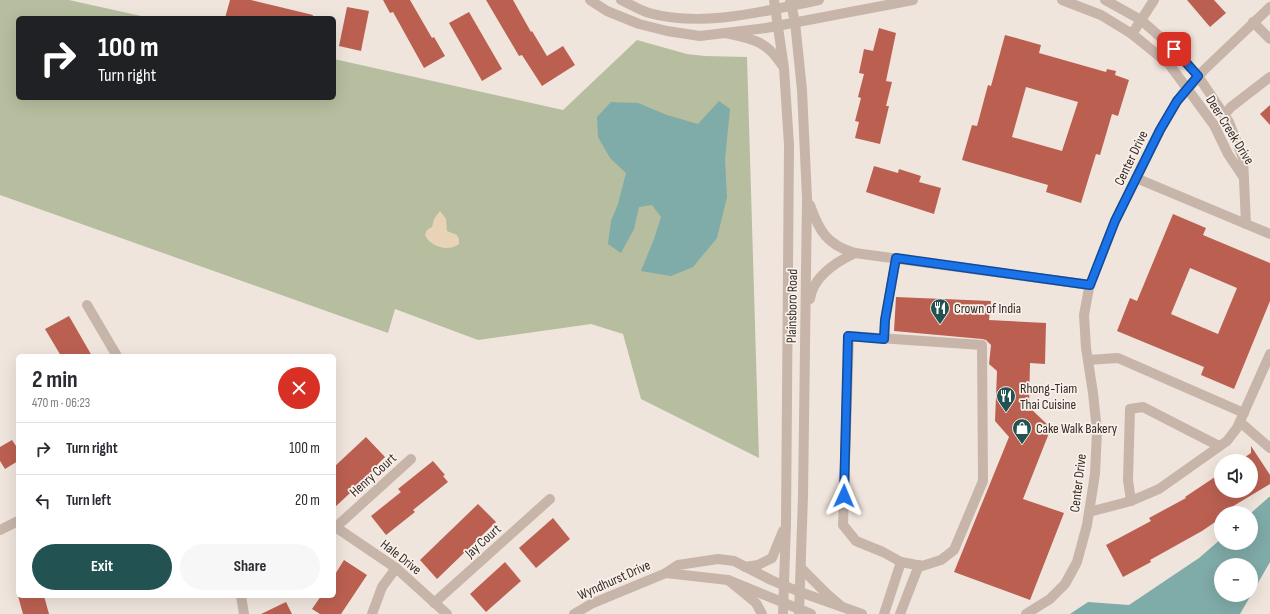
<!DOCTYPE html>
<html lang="en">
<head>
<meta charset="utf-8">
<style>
  :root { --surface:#fff; --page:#f7f7f7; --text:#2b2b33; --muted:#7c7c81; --line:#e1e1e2; --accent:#225352 }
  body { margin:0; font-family:"Sofia Sans Condensed",sans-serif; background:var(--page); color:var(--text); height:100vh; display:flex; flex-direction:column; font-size:15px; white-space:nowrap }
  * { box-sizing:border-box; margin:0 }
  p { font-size:13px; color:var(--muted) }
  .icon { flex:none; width:22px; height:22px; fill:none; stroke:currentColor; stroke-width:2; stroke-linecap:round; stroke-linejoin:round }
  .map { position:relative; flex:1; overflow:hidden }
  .sheet { position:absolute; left:16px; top:354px; width:320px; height:244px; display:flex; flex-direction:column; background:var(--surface); border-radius:6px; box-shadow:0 4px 16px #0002 }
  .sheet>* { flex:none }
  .top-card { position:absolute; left:16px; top:16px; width:320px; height:84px; border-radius:6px; box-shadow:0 4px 16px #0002; background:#202124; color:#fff; overflow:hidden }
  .fabs { position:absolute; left:1214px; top:454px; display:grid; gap:8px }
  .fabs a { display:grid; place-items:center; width:44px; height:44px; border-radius:50%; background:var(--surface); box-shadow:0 4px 16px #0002; font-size:20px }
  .pin { position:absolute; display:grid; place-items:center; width:34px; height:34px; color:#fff; margin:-17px; border-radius:8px; box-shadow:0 2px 6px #0006 }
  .me { position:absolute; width:44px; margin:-22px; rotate:1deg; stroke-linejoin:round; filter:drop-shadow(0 0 3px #0008) }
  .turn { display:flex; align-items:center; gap:14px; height:84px; padding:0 16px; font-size:18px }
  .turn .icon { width:52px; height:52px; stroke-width:2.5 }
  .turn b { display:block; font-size:28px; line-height:34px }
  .round { display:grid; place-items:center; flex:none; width:42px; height:42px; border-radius:21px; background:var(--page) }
  .summary { display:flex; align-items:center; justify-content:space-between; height:68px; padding:0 16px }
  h1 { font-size:24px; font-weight:700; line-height:30px }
  .primary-button { display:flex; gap:8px; margin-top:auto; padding:8px 16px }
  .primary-button a { flex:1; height:46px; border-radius:24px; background:var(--accent); color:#fff; font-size:16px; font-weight:700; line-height:46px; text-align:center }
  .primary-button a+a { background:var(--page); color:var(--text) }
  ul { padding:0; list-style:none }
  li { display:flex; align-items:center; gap:12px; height:52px; padding:0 16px; border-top:1px solid var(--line) }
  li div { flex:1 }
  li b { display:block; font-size:15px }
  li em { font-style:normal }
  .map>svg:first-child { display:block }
  .green { fill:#b6be9f }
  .sand { fill:#e8d3b7 }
  .water { fill:#7faba8; fill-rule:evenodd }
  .building { fill:#bb6051; fill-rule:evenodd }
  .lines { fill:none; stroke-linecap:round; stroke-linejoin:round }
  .minor { stroke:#c7b5aa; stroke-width:10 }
  .tertiary { stroke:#c7b5aa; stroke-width:10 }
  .route-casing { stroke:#114b97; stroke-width:10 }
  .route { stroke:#1a73e8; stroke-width:7 }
  .labels { text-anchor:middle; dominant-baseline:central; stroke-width:3.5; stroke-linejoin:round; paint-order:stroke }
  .street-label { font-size:14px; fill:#352c29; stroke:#f8f0e9 }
  .poi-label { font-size:14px; fill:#352c29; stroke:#f8f0e9; text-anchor:start }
</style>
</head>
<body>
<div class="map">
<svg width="1270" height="614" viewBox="0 0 1270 614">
  <rect width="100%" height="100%" fill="#f0e5dd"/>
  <!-- green -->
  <path class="green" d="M0,0H69L150,18H18V98H334V59L563,110L637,40L687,54L705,56L747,57L759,458L641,399L623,334L591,324L478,340L395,309L388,333L0,195Z"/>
  <!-- sand -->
  <path class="sand" d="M440,211L446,219L447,231L457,235L459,239V244C449,252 430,247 425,235L427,230L432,227L434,219Z"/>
  <!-- water -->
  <g class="water">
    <path d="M719,101L730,109L725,159L727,197L717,238L693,267L671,276L641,271L654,239L661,217L652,205L639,207L634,229L621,253L608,244L611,221L618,204L626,173L610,158L598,137L597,117L611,102L638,103L667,115L698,124Z"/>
    <path d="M1269,497H1270V562L1240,614H1070L1088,602L1129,605L1199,558L1221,539V543H1251V513ZM1221,565H1251V595H1221Z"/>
  </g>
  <!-- building -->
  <g class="building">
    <path d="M230,0H251L313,15L312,18H225Z"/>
    <path d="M383,0H410L432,38L434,37L445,56L424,68L393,12L390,13Z"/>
    <path d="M486,0H513L531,32L532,31L547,56L563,46L575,65L542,86L522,55L519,56Z"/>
    <path d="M1187,0H1214L1226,13L1210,27Z"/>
    <path d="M347,7L369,11L361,51L339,46Z"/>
    <path d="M469,12L502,69L482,81L449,23Z"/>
    <path d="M879,28L896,33L886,81L892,82L886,106H889L880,144L855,138L859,122L855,121L861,98L858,97L864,74L859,73L864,49L873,51Z"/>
    <path d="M1005,35L1041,45L1039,53L1106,72L1107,69L1116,71L1115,75L1129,80L1118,116L1112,114L1100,155L1096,154L1081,203L1046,192L1048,185L962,160L972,125L977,126L988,85L991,86ZM1026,87L1078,102L1062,151L1012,137Z"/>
    <path d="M1270,105V125L1260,114Z"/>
    <path d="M874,166L898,173L899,169L921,176L919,182L941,188L934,214L866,192Z"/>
    <path d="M1173,214L1206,228L1203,235L1270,263V301L1234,389L1201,375L1204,367L1117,331L1130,298L1137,301ZM1190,268L1237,288L1218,334L1171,314Z"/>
    <path d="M896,297L991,301L989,320L1046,323L1045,364L1030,363L1029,407L1051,428L1023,499L1064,513L1030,600L954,572L1009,437L995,421L997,371L989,364L991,345L986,340L982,339L894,331Z"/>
    <path d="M69,316L92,356H61L45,329Z"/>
    <path d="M366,437L385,457L377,465L378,467L334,508V467Z"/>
    <path d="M12,440L18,449V461L5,469L0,461V447Z"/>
    <path d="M1251,446L1270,475V484L1230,508L1233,513H1221V518L1202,531L1150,560L1151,562L1123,577L1106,545L1151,521L1149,518L1186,498L1185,497L1221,473V491H1251V461H1239L1251,453Z"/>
    <path d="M433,461L445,475L443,476L448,482L413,510L415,512L386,535L371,516L401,492L398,489Z"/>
    <path d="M478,504L496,522L437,579L420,560Z"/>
    <path d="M553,518L570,539L536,568L519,548Z"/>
    <path d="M344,560L367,575L341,614H320L312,609L321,596H334V576Z"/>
    <path d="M505,562L521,581L486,612L470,594Z"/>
    <path d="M18,596H44L49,614H23Z"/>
    <path d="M286,602L292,614H261Z"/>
  </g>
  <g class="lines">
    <!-- minor -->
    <g class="minor">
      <path d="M590,0L607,11L639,24L667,31L700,36L766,28L913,0"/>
      <path d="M621,0C630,4 639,10 649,13C703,28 765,11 819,0"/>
      <path d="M1062,0L1101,15L1132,34L1169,64L1214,125L1228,154L1244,178"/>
      <path d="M1105,0L1141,20L1174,49L1198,76L1229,122L1243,158L1246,224L1270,234"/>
      <path d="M1253,22L1270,39"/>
      <path d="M1132,34L1154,0"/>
      <path d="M1224,115L1231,107L1270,77"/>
      <path d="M1136,178L1246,224"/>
      <path d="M855,253L1090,285"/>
      <path d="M87,305L117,356"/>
      <path d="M849,336L982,345L983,481L954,550L941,560L922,566L901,562L883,552L856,541L843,525Z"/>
      <path d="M884,339L885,320L896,259"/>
      <path d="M1088,360L1118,358L1244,413"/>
      <path d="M1240,422L1270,448"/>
      <path d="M1131,501L1128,480L1130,409L1143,407L1219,446"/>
      <path d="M1089,512L1131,501L1159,489L1227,441L1237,428L1270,354"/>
      <path d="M334,526L396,568L447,614"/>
      <path d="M336,527L411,459"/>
      <path d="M0,530L18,521"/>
      <path d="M666,573L728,580L811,614"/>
      <path d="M241,596L244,614"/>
      <path d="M434,603L550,499"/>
      <path d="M372,614L382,587L396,568"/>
      <path d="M574,614L591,604L666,573L678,565L718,559L734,561L771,580L800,592L862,614"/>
      <path d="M884,614L901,562"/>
      <path d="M900,614L919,565"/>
      <path d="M1026,614L1050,599L1065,584L1077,562L1087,525L1095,474L1097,431L1093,393L1086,348L1084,315L1089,288L1115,221L1160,130L1177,101L1204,70L1270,7"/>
    </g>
    <!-- tertiary -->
    <g class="tertiary">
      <path d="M774,0L784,68L789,145L786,523L783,614"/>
      <path d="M790,0L795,22L802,90L807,198L803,496L799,614"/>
      <path d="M725,33C752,39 766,40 782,65"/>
      <path d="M810,205C819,231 827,245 855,253"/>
      <path d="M810,299C813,277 836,262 855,253"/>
      <path d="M745,567L758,565L772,558L783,531"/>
      <path d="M801,568L827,594L841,606"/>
      <path d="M728,580L756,603L762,614"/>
    </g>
  </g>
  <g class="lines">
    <!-- route casing -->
    <g class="route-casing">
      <path id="route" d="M844,496L848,336L884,339L885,320L896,258L1090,285L1115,221L1160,130L1177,101L1198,76L1174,49"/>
    </g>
    <!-- route -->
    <use href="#route" class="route"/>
  </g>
  <!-- icons -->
  <defs>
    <g id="restaurant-pin" transform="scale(1)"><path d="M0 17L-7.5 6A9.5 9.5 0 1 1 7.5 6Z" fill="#225352" stroke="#f8f0e9"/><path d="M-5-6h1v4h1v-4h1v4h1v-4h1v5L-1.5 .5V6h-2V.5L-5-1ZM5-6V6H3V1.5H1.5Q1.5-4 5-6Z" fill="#fff"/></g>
    <g id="shop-pin" transform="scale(1)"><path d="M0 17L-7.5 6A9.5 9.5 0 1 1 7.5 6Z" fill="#225352" stroke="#f8f0e9"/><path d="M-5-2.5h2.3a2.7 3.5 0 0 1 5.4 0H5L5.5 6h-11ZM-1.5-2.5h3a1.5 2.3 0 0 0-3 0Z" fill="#fff"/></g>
  </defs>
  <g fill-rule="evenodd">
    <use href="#restaurant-pin" x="940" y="308"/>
    <use href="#restaurant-pin" x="1006" y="396"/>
    <use href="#shop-pin" x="1022" y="428"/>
  </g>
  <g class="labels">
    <!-- street labels -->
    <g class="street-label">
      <text transform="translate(1230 130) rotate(58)">Deer Creek Drive</text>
      <text transform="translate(1131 158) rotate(-64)">Center Drive</text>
      <text transform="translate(792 306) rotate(-89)">Plainsboro Road</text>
      <text transform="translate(373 475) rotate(-42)">Henry Court</text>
      <text transform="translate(1078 483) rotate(-83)">Center Drive</text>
      <text transform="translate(483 541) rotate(-42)">Jay Court</text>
      <text transform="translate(401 557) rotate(38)">Hale Drive</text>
      <text transform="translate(614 580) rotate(-24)">Wyndhurst Drive</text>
    </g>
    <!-- poi labels -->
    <g class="poi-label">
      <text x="954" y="308">Crown of India</text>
      <text x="1020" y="388">Rhong-Tiam<tspan x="1020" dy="16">Thai Cuisine</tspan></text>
      <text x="1036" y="428">Cake Walk Bakery</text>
    </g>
  </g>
</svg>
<div class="fabs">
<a><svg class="icon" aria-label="sound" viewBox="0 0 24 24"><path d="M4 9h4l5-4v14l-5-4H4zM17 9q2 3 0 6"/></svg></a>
<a>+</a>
<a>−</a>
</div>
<div class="pin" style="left:1174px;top:49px;background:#d93025"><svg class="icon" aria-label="arrive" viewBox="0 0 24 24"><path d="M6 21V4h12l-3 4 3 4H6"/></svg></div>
<svg class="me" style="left:844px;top:496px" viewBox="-20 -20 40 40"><path d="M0-17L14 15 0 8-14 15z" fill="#1a73e8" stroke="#fff" stroke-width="4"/></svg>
<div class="top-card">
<div class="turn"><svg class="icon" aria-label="right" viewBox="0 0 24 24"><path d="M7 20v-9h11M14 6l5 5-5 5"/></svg><div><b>100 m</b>Turn right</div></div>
</div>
<section class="sheet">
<div class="summary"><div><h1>2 min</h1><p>470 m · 06:23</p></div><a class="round" style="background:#d93025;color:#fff"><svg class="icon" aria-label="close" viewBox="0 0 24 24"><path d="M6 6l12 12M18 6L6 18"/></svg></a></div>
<ul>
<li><svg class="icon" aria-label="right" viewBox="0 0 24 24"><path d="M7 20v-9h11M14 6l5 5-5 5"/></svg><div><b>Turn right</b></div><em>100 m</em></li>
<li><svg class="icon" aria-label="left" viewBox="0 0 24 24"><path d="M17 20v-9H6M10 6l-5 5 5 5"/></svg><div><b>Turn left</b></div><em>20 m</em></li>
</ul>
<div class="primary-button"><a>Exit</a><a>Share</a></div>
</section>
</div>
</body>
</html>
